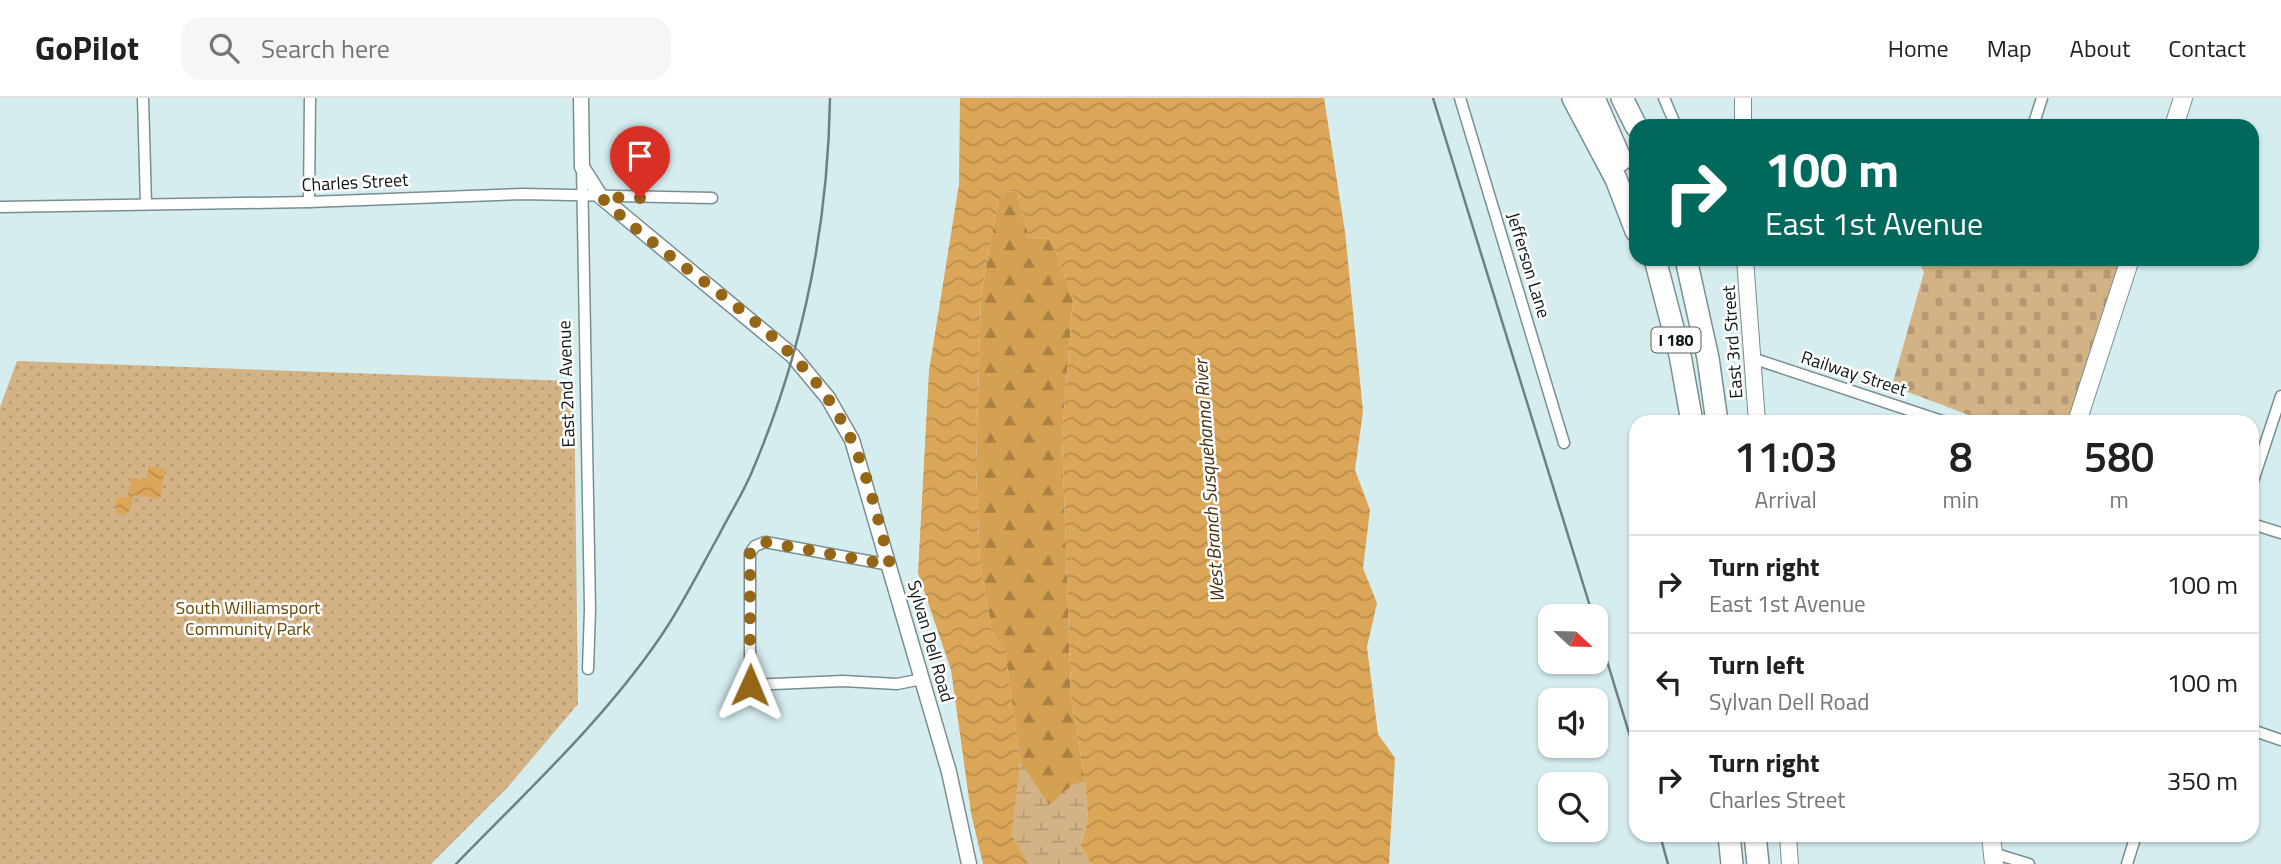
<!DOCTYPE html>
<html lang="en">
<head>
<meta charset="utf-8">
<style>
  :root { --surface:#fff; --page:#f6f6f6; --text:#202124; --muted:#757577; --line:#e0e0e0 }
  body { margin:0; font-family:"Titillium Web",sans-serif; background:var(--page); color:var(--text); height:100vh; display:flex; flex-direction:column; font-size:26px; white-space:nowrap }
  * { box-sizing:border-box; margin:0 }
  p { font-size:23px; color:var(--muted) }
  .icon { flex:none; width:38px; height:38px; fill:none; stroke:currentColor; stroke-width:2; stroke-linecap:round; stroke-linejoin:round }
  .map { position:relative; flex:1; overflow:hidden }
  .details { position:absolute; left:1629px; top:317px; width:630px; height:427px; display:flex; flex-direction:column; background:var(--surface); border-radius:21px; box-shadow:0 2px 5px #0004 }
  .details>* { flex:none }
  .banner { position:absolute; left:1629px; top:21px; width:630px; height:147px; border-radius:21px; box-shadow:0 2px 5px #0004; background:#00695c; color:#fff; overflow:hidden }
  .needle { width:46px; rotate:112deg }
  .tools { position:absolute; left:1538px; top:506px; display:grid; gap:14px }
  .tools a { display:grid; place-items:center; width:70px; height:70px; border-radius:14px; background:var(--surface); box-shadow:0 2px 5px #0004; font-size:35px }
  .pin { position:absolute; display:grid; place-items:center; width:60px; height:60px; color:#fff; margin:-72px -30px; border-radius:50% 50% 50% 0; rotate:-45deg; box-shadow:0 0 7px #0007 }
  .pin .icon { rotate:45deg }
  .me { position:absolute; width:77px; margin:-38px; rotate:1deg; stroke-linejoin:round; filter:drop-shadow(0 0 5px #0008) }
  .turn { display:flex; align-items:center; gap:24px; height:147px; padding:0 21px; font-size:32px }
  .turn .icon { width:91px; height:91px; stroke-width:2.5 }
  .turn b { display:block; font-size:49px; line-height:60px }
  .eta { display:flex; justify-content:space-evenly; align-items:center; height:119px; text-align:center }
  .eta b { font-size:42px; font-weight:600; line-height:49px }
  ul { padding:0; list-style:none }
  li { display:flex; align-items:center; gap:21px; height:98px; padding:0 21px; border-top:2px solid var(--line) }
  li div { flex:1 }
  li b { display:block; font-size:26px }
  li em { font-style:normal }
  header { display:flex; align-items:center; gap:42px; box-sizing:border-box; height:98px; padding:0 35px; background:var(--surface); border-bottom:2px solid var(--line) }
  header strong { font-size:33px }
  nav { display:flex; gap:38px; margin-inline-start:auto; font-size:24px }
  .search { width:490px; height:63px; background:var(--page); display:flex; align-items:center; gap:18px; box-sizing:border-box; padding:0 24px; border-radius:21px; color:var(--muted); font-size:26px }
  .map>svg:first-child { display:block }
  .forest { fill:url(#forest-firs) }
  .wetland { fill:url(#wetland-marsh) }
  .cemetery { fill:url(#cemetery-stones) }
  .park { fill:url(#park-dots) }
  .water { fill:url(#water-waves) }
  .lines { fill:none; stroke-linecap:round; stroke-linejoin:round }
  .minor-casing { stroke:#798e91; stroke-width:13 }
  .tertiary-casing { stroke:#798e91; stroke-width:17 }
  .secondary-casing { stroke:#798e91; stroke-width:18 }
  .primary-casing { stroke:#798e91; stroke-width:20 }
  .motorway-casing { stroke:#798e91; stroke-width:24 }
  .minor { stroke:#fff; stroke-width:10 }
  .tertiary { stroke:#fff; stroke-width:14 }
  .secondary { stroke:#fff; stroke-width:16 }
  .primary { stroke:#fff; stroke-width:18 }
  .motorway { stroke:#fff; stroke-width:21 }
  .rail { stroke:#707f81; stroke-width:2.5 }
  .route { stroke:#956615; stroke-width:12; stroke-dasharray:0 21.6 }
  .labels { text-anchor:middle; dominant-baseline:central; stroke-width:5; stroke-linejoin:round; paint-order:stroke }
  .shield { fill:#fff; stroke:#565c5d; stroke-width:2 }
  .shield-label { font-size:16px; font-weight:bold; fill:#0e1617 }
  .street-label { font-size:18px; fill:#0e1617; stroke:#fff }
  .park-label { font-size:18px; fill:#6a4706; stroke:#fff }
  .water-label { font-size:19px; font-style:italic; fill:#46310e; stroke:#fff }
</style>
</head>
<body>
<header>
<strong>GoPilot</strong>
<div class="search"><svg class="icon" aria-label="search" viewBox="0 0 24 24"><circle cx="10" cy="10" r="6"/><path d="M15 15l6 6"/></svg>Search here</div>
<nav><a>Home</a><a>Map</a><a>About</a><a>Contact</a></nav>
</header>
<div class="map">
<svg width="2281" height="766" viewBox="0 0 2281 766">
  <defs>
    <pattern id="forest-firs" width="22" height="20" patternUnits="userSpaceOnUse" patternTransform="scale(1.75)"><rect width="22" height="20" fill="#d4a051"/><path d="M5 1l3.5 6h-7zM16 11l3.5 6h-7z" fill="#aa8142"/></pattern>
    <pattern id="wetland-marsh" width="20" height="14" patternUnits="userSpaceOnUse" patternTransform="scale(1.75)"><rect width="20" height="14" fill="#d3b386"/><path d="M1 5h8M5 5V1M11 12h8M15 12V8" fill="none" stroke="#b49973"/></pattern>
    <pattern id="cemetery-stones" width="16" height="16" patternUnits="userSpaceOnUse" patternTransform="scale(1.75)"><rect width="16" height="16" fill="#d3b386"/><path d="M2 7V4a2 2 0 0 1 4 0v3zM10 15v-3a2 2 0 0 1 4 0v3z" fill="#b49973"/></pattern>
    <pattern id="park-dots" width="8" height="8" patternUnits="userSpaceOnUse" patternTransform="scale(1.75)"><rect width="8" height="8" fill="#d3b386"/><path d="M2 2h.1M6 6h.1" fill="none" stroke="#b49973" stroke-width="1.8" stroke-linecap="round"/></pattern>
    <pattern id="water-waves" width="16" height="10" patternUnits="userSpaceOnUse" patternTransform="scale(1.75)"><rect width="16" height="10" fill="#dba658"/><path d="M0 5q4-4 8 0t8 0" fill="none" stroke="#bb8e4c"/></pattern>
  </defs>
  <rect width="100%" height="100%" fill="#d6edf0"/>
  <!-- forest -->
  <path class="forest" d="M1017,93L1029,139L1051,141L1073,201L1062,338L1071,600L1085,683L1081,748L1091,766H1028L1012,737L1020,663L1005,552L992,533L980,466L976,369L981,198L998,104L1006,94Z"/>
  <!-- wetland -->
  <path class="wetland" d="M1020,663L1049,707L1072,687L1085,683L1088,721L1081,748L1091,766H1028L1012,737Z"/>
  <!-- cemetery -->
  <path class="cemetery" d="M1917,161H2121L2070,324H1987L1892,288L1924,174Z"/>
  <!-- park -->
  <path class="park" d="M17,263L574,283L578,606L507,690L431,766H0V309Z"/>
  <!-- water -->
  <g class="water">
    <path d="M960,0H1324L1345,134L1363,313L1355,372L1370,412L1363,470L1377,505L1367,549L1378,636L1395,660L1389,766H1091L1081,748L1088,721L1085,683L1071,600L1062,338L1073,201L1051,141L1029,139L1017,93L1006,94L998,104L981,198L976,369L980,466L992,533L1005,551L1020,663L1012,737L1028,766H983L971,715L951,572L918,475L929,273L959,86Z"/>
    <path d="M149,368L165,371L160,401L134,397L129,414L124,417L117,416L115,402L120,399L127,400L132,380L146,382Z"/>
  </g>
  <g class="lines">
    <!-- minor casing -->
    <g class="minor-casing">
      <g id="minor">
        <path d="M143,0L146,106"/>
        <path d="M1460,0L1564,345"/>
        <path d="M1664,0L1676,28"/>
        <path d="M2033,28L2042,0"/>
        <path d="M582,69L590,511L588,571"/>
        <path d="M309,104L310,0"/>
        <path d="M0,109L309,104L523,96L712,100"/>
        <path d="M1752,260L1945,324"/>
        <path d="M2252,386L2281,298"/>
        <path d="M2252,426L2281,435"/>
        <path d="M890,467L765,444L755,448L750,455V587L843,583L897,586L922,581"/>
        <path d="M2252,632L2281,642"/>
        <path d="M1993,755L2029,766"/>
        <path d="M2127,766L2136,737"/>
      </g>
    </g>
    <!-- tertiary casing -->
    <g class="tertiary-casing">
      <path id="tertiary" d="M581,0L582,69L601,99L793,258L828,300L852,342L949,674L969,766"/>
    </g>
    <!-- secondary casing -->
    <g class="secondary-casing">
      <g id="secondary">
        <path d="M1743,0V28"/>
        <path d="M1745,161L1757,324"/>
        <path d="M1788,737L1790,766"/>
      </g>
    </g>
    <!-- primary casing -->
    <g class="primary-casing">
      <g id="primary">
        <path d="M2174,28L2183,0"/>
        <path d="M2077,324L2130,161"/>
        <path d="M1991,737L1994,766"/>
      </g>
    </g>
    <!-- motorway casing -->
    <g class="motorway-casing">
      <g id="motorway">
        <path d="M1573,0L1616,81L1636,133"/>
        <path d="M1594,0L1621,62"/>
        <path d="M1622,0L1636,28"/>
        <path d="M1655,161L1680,257L1692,324"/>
        <path d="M1686,161L1708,260L1717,324"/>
        <path d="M1729,737L1732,766"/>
        <path d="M1755,737L1758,766"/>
      </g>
    </g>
    <!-- minor -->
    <use href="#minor" class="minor"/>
    <!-- tertiary -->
    <use href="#tertiary" class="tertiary"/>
    <!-- secondary -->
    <use href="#secondary" class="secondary"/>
    <!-- primary -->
    <use href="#primary" class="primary"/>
    <!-- motorway -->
    <use href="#motorway" class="motorway"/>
    <!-- rail -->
    <g class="rail">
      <path d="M1433,0L1593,518"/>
      <path d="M1596,527L1636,658"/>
      <path d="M1660,737L1668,766"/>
      <path d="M456,766C526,694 604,622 661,538C683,506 700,471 719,437C729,417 742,397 751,376C802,257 828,130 830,0"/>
    </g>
  </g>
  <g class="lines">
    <!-- route -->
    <path class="route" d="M640,100L601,99C676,174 788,227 840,320C866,364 877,418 890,467L765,444L755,447L750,455V587"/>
  </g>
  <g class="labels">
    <!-- shield labels -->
    <rect class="shield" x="1651.5" y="229.5" width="49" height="25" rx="5"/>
    <g class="shield-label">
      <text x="1676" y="242">I 180</text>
    </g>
    <!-- street labels -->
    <g class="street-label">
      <text transform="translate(355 84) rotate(-3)">Charles Street</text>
      <text transform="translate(1529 167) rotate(73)">Jefferson Lane</text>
      <text transform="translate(1732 244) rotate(-94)">East 3rd Street</text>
      <text transform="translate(1854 275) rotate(18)">Railway Street</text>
      <text transform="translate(566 286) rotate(-92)">East 2nd Avenue</text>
      <text transform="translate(931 543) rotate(74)">Sylvan Dell Road</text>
    </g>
    <!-- park labels -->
    <g class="park-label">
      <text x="248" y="509">South Williamsport<tspan x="248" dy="21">Community Park</tspan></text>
    </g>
    <!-- water labels -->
    <g class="water-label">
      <text transform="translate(1208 383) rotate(-94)">West Branch Susquehanna River</text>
    </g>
  </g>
</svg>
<div class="tools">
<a><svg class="needle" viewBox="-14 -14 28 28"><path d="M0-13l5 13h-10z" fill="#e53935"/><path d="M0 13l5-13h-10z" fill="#757577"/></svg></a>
<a><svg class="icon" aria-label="sound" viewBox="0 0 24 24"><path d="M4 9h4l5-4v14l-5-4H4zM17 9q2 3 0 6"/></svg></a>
<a><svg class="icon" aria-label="search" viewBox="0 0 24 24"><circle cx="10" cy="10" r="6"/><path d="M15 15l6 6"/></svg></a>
</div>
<div class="pin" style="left:640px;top:100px;background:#d93025"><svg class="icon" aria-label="arrive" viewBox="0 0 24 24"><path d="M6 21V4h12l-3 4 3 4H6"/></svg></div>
<svg class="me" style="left:750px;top:587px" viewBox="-20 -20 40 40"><path d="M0-17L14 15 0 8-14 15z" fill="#956615" stroke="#fff" stroke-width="4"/></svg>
<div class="banner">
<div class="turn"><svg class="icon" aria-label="right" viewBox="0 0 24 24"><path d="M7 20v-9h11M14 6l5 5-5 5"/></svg><div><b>100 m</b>East 1st Avenue</div></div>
</div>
<section class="details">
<div class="eta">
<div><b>11:03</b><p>Arrival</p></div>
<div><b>8</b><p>min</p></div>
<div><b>580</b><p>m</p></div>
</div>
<ul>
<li><svg class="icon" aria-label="right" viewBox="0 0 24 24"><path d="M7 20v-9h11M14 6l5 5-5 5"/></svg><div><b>Turn right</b><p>East 1st Avenue</p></div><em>100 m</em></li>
<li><svg class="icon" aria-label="left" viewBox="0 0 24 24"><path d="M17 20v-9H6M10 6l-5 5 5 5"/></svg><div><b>Turn left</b><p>Sylvan Dell Road</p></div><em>100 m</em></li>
<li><svg class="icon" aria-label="right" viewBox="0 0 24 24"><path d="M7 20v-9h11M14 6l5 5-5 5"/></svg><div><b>Turn right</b><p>Charles Street</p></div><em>350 m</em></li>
</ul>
</section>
</div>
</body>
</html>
